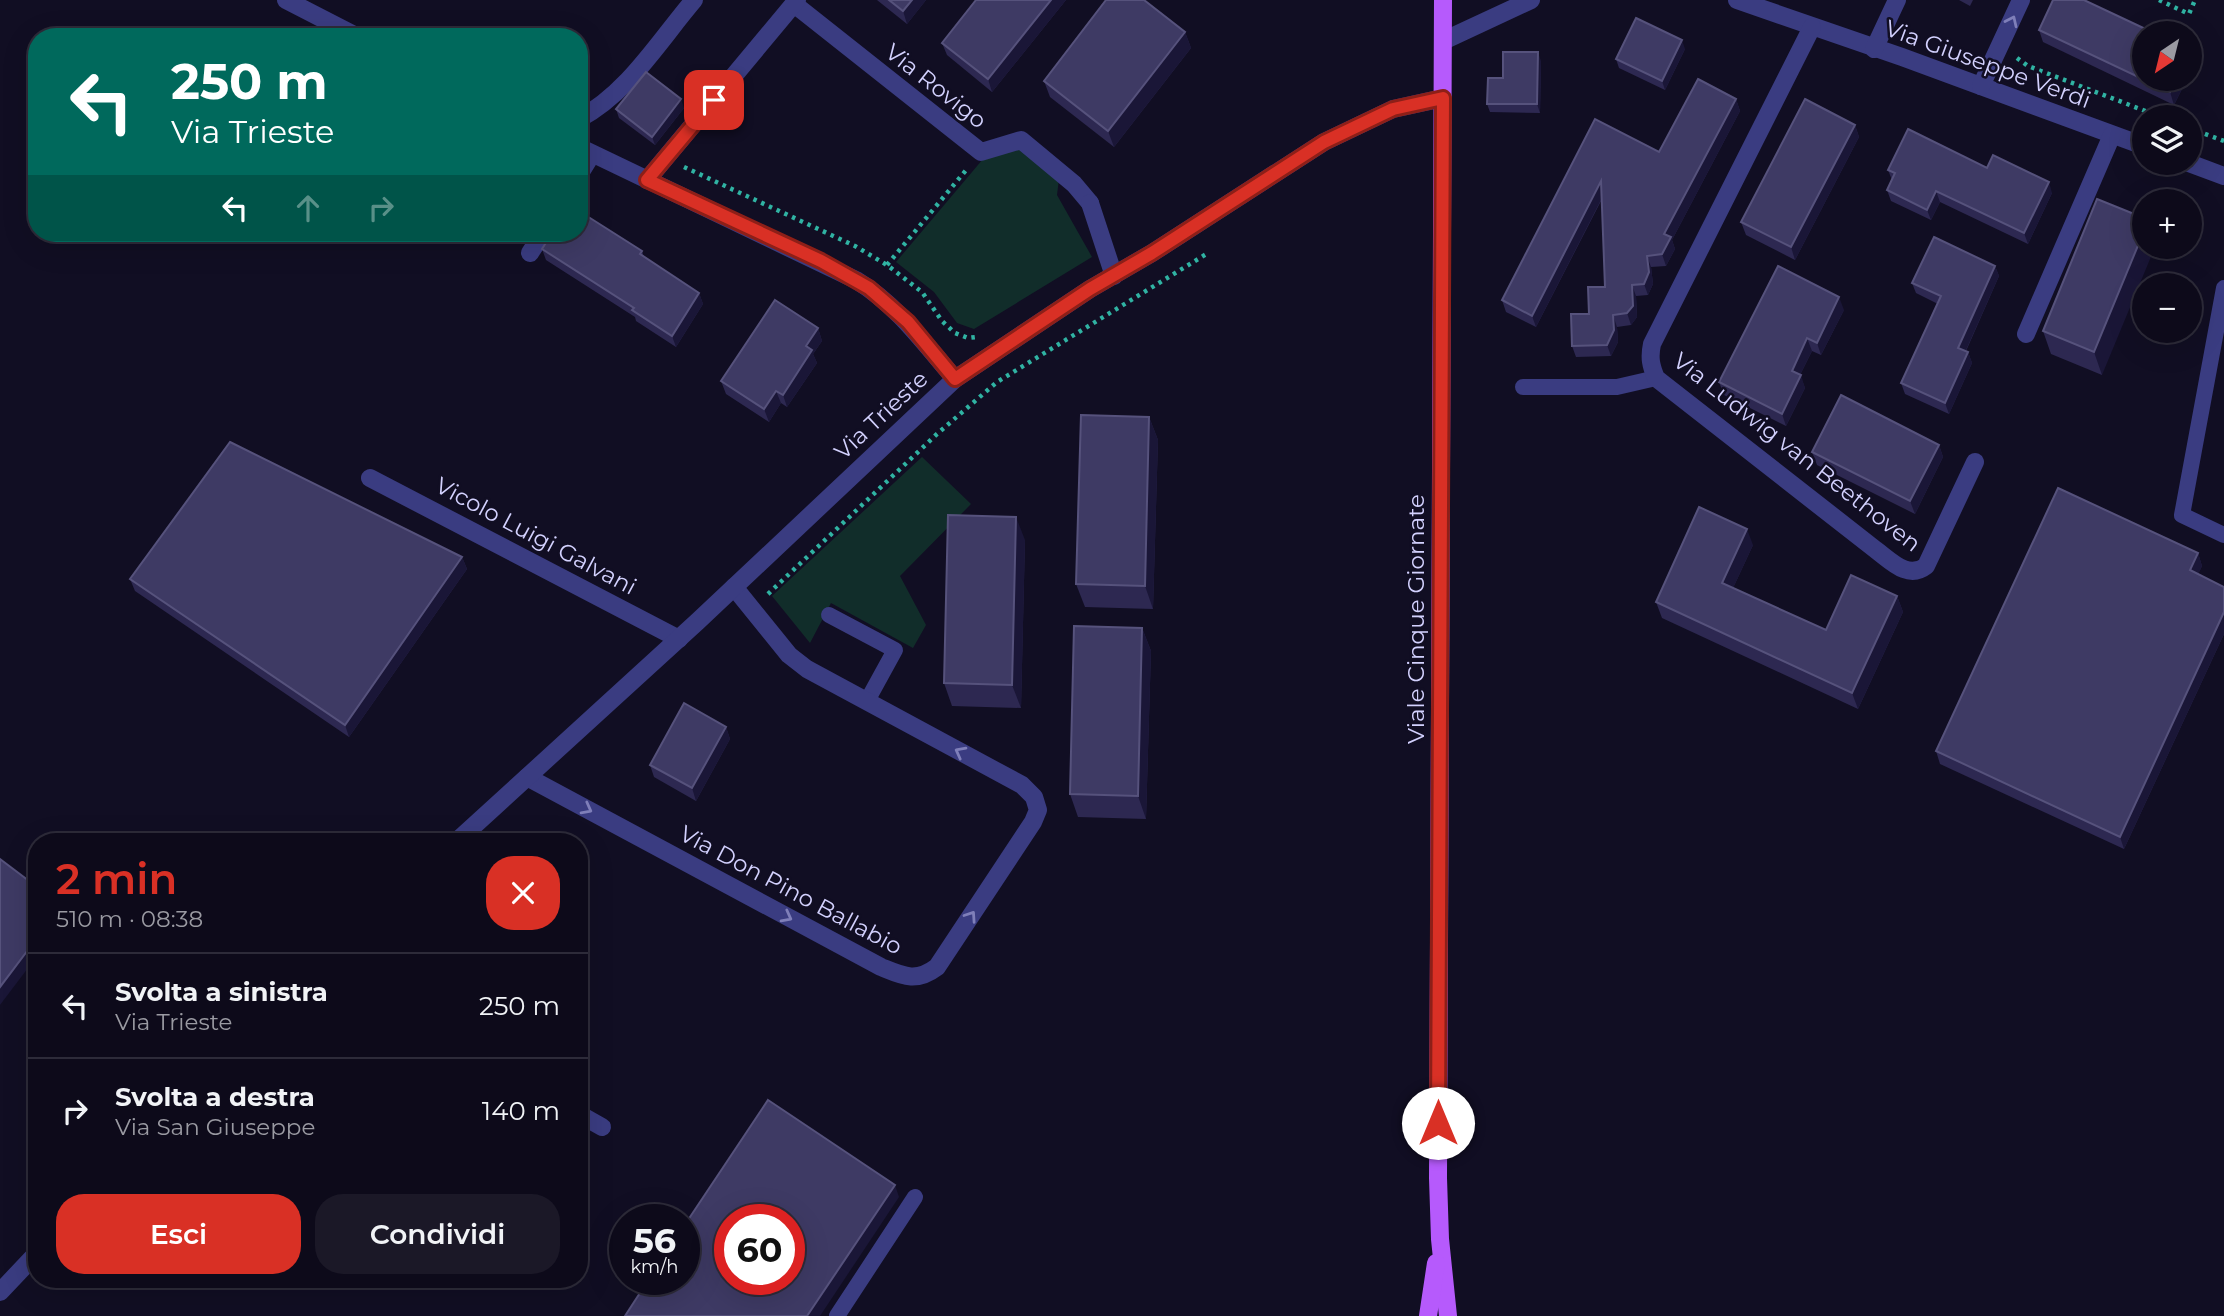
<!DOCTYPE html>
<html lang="it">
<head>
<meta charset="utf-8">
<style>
  :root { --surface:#0d0a1a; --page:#1b1827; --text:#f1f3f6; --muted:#9a9aa2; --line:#2d2b39; --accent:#d93025 }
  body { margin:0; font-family:Montserrat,sans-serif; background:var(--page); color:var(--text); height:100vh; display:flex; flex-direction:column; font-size:26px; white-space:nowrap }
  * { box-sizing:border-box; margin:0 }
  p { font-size:23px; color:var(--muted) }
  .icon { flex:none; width:38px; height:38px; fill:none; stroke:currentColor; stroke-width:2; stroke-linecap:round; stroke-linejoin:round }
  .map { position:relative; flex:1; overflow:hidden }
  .details { position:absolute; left:28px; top:833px; width:560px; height:455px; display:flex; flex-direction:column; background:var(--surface); border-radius:28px; box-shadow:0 7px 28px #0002,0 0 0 2px var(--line) }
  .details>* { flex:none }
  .banner { position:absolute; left:28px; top:28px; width:560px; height:214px; border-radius:28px; box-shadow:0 7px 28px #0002,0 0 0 2px var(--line); background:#00695c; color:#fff; overflow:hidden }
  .needle { width:46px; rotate:215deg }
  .tools { position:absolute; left:2132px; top:21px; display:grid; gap:14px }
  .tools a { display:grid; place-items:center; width:70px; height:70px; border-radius:50%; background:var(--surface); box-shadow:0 7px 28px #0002,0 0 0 2px var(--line); font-size:35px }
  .speed { position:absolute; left:609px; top:1204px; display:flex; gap:14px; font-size:35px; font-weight:700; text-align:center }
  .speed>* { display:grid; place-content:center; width:91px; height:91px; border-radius:50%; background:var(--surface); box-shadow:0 7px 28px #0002,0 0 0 2px var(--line); line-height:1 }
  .speed small { font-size:18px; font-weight:400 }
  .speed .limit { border:10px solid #d22; background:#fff; color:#111 }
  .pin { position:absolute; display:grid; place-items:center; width:60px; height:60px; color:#fff; margin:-30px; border-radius:14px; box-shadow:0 4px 10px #0006 }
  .me { position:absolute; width:77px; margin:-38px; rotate:0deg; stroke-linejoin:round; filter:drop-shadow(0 0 5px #0008) }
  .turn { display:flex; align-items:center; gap:24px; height:147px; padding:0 28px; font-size:32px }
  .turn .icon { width:91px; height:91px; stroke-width:2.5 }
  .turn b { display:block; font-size:49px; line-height:60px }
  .lanes { display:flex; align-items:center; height:66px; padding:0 28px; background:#0003; justify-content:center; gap:35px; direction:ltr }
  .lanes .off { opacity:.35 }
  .round { display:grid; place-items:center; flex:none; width:74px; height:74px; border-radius:28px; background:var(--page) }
  .summary { display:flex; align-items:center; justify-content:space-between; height:119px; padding:0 28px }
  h1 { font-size:42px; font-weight:600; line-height:52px; color:var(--accent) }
  .button { display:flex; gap:14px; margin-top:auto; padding:14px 28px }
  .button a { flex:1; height:80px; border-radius:28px; background:var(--accent); color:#fff; font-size:28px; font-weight:600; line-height:80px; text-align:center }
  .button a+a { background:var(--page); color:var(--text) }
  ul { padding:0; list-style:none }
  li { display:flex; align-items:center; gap:21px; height:105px; padding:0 28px; border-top:2px solid var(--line) }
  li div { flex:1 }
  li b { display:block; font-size:26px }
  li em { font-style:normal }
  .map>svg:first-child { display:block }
  .green { fill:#112d2a }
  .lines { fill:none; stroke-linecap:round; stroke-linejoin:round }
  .path { stroke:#30b3a3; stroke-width:4.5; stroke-dasharray:3.5 5; stroke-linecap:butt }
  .service { stroke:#3a3c81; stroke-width:16 }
  .pedestrian { stroke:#3a3c81; stroke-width:18 }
  .minor { stroke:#3a3c81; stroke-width:18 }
  .primary { stroke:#b65afc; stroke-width:18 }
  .wall { fill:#2d2851 }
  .shaded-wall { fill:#1a1637 }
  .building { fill:#3e3a64; stroke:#56527c; stroke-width:2; fill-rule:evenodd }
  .oneway { stroke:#7f7fb9 }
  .route-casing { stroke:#8d1f18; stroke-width:18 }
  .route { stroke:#d93025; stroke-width:12 }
  .labels { text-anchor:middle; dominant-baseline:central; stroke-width:5; stroke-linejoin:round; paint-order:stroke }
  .street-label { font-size:23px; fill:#d3d1fe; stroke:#110e23 }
</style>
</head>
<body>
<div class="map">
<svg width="2224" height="1316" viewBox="0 0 2224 1316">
  <rect width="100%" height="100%" fill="#110e23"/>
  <!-- green -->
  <g class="green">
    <path d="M1018,148L1059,179L1057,195L1092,257L974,329L957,323L934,292L896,262L983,159Z"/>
    <path d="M922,457L971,504L900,576L926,625L913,648L831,603L810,643L772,596Z"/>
  </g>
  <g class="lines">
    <!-- path -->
    <g class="path">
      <path d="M2159,0L2189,14L2195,0"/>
      <path d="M2017,58L2028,66L2161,117"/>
      <path d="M2189,128L2224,141"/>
      <path d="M684,167L855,246L887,265L922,292L942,321L955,333L968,338L976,337"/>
      <path d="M887,265L967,169"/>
      <path d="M768,594L937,434L997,382L1208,253"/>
    </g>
    <!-- service -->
    <g class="service">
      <path d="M2224,288L2182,515L2224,535"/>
      <path d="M1523,387H1617L1656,378"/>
      <path d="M829,615L895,650L867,701"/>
      <path d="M837,1316L915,1197"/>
    </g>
    <!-- pedestrian -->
    <path class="pedestrian" d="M794,4L981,152L1021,140L1074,184L1090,203"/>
    <!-- minor -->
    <g class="minor">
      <path d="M286,0L358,37"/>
      <path d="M1737,0L1902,57L2144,146"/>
      <path d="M1812,27L1652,344C1649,358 1651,366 1656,378L1876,550C1891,561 1908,580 1926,566L1975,462"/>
      <path d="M1443,41L1531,0"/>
      <path d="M1874,49L1897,0"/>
      <path d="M1981,86L2021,0"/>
      <path d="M579,119C628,93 659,41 694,0"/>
      <path d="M579,147L856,280C897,305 924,343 955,379"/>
      <path d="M2189,163L2224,176"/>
      <path d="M579,175L592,154"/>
      <path d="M647,180L797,0"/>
      <path d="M1090,203L1114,276"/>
      <path d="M530,253L543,233"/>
      <path d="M2026,334L2112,135"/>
      <path d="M370,478L679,639"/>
      <path d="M527,777L881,967C903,976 916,983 937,967L1033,822L1038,810L1034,797L1022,785L807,669L789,655L734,587"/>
      <path d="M456,842L697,622L955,379L1090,289L1152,253L1324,142L1393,109L1443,98"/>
      <path d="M579,1114L602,1127"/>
      <path d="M0,1292L37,1253"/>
    </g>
    <!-- primary -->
    <g class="primary">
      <path d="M1443,0L1438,1178L1440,1239L1448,1316"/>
      <path d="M1428,1316L1436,1263"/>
    </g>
  </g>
  <!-- wall -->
  <g class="wall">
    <path d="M877,0H926L907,24Z"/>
    <path d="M976,0H1066L992,92L947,55L942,43Z"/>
    <path d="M1959,0H1973L1970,6Z"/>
    <path d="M2039,30L2187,79L2174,105L2043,42Z"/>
    <path d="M1185,32L1191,48L1114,147L1050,97L1044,81Z"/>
    <path d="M1685,49L1665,90L1619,68L1616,59Z"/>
    <path d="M1541,61L1540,113L1490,112L1487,104L1503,78Z"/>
    <path d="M1736,99L1740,111L1672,240L1675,249L1666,266L1651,267L1653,284L1648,295L1636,296L1637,317L1631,325L1617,327L1618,342L1611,356L1576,357L1572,346L1605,287L1602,199L1536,327L1506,312L1502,300L1595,119L1659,152Z"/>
    <path d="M684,108L655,145L619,118L616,109Z"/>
    <path d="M1855,125L1859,137L1795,260L1746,235L1741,222Z"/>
    <path d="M1987,168L2052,193L2028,244L1940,202L1931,220L1891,201L1887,190L1892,180L1888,170Z"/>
    <path d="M2097,199L2102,375L2051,354L2043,331Z"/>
    <path d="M542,249L642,251L644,257L699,293L703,304L676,347L636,321L635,317L546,260Z"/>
    <path d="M1995,266L1999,276L1966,351L1968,352L1972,363L1949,414L1905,394L1901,383L1938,304L1916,293L1912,283Z"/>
    <path d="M1844,310L1821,355L1812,351L1800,375L1805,388L1786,426L1724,395L1719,382Z"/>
    <path d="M818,328L822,341L813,354L817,363L787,407L781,403L769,422L726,394L721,381Z"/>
    <path d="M1149,417L1158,440L1153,609L1085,607L1076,584Z"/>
    <path d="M1939,445L1943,457L1915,514L1817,465L1812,452Z"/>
    <path d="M1025,540L1021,708L952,706L944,683Z"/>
    <path d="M1753,545L1733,588L1826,630L1897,596L1903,612L1858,709L1662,618L1656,602Z"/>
    <path d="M2198,553L2202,566L2198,574L2224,587V634L2124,849L1940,764L1936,751Z"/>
    <path d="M462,557L467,569L349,737L135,591L130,579Z"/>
    <path d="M1142,628L1151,651L1146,819L1078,817L1070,794Z"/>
    <path d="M726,727L730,739L696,801L654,777L650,765Z"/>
  </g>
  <!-- shaded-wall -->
  <g class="shaded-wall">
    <path d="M912,0H926L907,24L903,11Z"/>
    <path d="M1051,0H1066L992,92L988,79Z"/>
    <path d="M1185,32L1191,48L1114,147L1108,131Z"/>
    <path d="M1682,40L1685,49L1665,90L1662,81Z"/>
    <path d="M2190,50L2194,63L2189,73V51Z"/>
    <path d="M1538,52L1541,61L1540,113L1537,104Z"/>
    <path d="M2176,79H2187L2174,105L2170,92Z"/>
    <path d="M681,99L684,108L655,145L652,137Z"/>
    <path d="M1736,99L1740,111L1672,240L1675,249L1666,266L1662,254L1664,234Z"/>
    <path d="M1855,125L1859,137L1795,260L1791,247Z"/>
    <path d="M1601,181L1605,192L1536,327L1532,316Z"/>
    <path d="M2049,182L2052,193L2028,244L2024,233Z"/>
    <path d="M1936,191L1940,202L1931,220L1927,210Z"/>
    <path d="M2144,231V247H2155L2102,375L2094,352Z"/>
    <path d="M1647,256L1651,267L1653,284L1648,295L1644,284Z"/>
    <path d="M1995,266L1999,276L1962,359L1958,348Z"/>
    <path d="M1632,285L1636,296L1637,317L1631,325L1627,313Z"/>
    <path d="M699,293L703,304L676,347L672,336Z"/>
    <path d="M1839,297L1844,310L1821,355L1817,343Z"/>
    <path d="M1613,315L1617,327L1618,342L1611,356L1607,345Z"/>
    <path d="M818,328L822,341L813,354L817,363L787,407L783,395L806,346Z"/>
    <path d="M1807,338L1812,351L1796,383L1792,371Z"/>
    <path d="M1968,352L1972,363L1949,414L1945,403Z"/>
    <path d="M1801,375L1805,388L1786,426L1782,414Z"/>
    <path d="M776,391L781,403L769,422L764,409Z"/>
    <path d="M1149,417L1158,440L1153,609L1145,586Z"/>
    <path d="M1939,445L1943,457L1915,514L1910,501Z"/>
    <path d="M1016,517L1025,540L1021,708L1012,685Z"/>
    <path d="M1747,529L1753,545L1728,599L1722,583Z"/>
    <path d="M2198,553L2202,566L2194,583L2190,570Z"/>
    <path d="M462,557L467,569L349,737L345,725Z"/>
    <path d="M1897,596L1903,612L1858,709L1852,693Z"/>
    <path d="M2224,612V634L2124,849L2120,837Z"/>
    <path d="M1142,628L1151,651L1146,819L1138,796Z"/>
    <path d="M726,727L730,739L696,801L692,788Z"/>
    <path d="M37,938V956L0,1005V987Z"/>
    <path d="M895,1185L899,1197L820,1316H807Z"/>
  </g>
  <!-- building -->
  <g class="building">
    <path d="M889,0H912L903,11Z"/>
    <path d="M976,0H1051L988,79L942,43Z"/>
    <path d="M1106,0H1144L1185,32L1108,131L1044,81Z"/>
    <path d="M2053,0H2084L2154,33H2144V79H2176L2170,92L2039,30Z"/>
    <path d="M1636,18L1682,40L1662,81L1616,59Z"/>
    <path d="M1503,52H1538L1537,104H1487L1488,78H1503Z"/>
    <path d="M646,72L681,99L652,137L616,109Z"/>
    <path d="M1698,79L1736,99L1664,234L1671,237L1662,254L1647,256L1649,272L1644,284L1632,285L1633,306L1627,313L1613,315L1614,330L1607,345L1572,346L1571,314H1589L1588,287H1605L1601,181L1532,316L1502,300L1595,119L1659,152Z"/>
    <path d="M1805,99L1855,125L1791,247L1741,222Z"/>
    <path d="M1908,129L1987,168L1993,155L2049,182L2024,233L1936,191L1927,210L1887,190L1895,173L1888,170Z"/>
    <path d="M2097,199L2144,218V231L2094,352L2043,331Z"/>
    <path d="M579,211L642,251L640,254L699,293L672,336L632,310L634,308L542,249L552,233H579Z"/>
    <path d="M1934,237L1995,266L1958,348L1968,352L1945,403L1901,383L1941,296L1912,283Z"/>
    <path d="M1778,266L1839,297L1817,343L1807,338L1792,371L1801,375L1782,414L1719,382Z"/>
    <path d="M775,300L818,328L806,346L812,350L783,395L776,391L764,409L721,381Z"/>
    <path d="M1841,395L1939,445L1910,501L1812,452Z"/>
    <path d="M1081,415L1149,417L1145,586L1076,584Z"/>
    <path d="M230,442L462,557L345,725L130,579Z"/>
    <path d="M2058,488L2198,553L2190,570L2224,587V612L2120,837L1936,751Z"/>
    <path d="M1699,507L1747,529L1722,583L1826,630L1851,575L1897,596L1852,693L1656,602Z"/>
    <path d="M948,515L1016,517L1012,685L944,683Z"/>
    <path d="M1074,626L1142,628L1138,796L1070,794Z"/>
    <path d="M684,703L726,727L692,788L650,765Z"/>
    <path d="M0,859L37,887V938L0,987Z"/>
    <path d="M768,1100L895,1185L807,1316H625L649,1279H684V1226ZM730,1220H789V1279H730Z"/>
  </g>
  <!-- one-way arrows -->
  <defs><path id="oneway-chevron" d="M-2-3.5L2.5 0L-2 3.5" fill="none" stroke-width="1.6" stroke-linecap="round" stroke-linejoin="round" transform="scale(1.75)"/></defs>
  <g class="oneway">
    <use href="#oneway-chevron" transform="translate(2012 21) rotate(-65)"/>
    <use href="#oneway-chevron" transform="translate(960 752) rotate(-152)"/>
    <use href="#oneway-chevron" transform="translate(587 809) rotate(28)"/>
    <use href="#oneway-chevron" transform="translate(971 916) rotate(-56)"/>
    <use href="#oneway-chevron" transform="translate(787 917) rotate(28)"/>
  </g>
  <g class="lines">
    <!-- route casing -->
    <g class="route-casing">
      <path id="route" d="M714,100L647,180L821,261L869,288L908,322L955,379L1090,289L1152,253L1324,142L1393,109L1443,98L1438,1123"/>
    </g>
    <!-- route -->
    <use href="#route" class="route"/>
  </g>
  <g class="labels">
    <!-- street labels -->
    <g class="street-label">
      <text transform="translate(1988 64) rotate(20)">Via Giuseppe Verdi</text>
      <text transform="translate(936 86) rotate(38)">Via Rovigo</text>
      <text transform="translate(881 415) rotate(-43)">Via Trieste</text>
      <text transform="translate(1797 452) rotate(38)">Via Ludwig van Beethoven</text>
      <text transform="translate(536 536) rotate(28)">Vicolo Luigi Galvani</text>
      <text transform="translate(1416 619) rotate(-90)">Viale Cinque Giornate</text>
      <text transform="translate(791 890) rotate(28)">Via Don Pino Ballabio</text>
    </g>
  </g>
</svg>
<div class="tools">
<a><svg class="needle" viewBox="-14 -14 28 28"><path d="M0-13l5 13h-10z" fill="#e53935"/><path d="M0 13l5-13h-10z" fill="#9a9aa2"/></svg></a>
<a><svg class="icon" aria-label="layers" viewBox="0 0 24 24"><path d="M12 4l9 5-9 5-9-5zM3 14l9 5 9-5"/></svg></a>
<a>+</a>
<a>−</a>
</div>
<div class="speed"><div>56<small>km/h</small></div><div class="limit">60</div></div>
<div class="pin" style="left:714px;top:100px;background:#d93025"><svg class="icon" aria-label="arrive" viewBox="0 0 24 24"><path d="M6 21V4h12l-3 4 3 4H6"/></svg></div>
<svg class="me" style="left:1438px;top:1123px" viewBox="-20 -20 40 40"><circle r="19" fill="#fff"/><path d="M0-13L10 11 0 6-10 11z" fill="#d93025"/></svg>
<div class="banner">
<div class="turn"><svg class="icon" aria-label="left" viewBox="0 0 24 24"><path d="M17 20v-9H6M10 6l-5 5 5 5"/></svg><div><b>250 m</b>Via Trieste</div></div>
<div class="lanes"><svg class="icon" aria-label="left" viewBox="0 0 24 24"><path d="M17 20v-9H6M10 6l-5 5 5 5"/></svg><svg class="icon off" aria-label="ahead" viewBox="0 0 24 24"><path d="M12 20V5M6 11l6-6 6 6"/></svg><svg class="icon off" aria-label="right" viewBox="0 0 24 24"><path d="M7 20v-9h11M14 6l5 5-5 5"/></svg></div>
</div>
<section class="details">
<div class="summary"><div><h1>2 min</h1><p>510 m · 08:38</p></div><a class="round" style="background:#d93025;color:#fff"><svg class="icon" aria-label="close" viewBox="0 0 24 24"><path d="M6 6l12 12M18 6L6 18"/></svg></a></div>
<ul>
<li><svg class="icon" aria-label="left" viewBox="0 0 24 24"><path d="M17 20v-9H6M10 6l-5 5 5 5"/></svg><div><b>Svolta a sinistra</b><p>Via Trieste</p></div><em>250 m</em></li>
<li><svg class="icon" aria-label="right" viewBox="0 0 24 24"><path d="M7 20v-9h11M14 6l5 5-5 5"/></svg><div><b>Svolta a destra</b><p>Via San Giuseppe</p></div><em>140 m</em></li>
</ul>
<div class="button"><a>Esci</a><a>Condividi</a></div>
</section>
</div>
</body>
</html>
